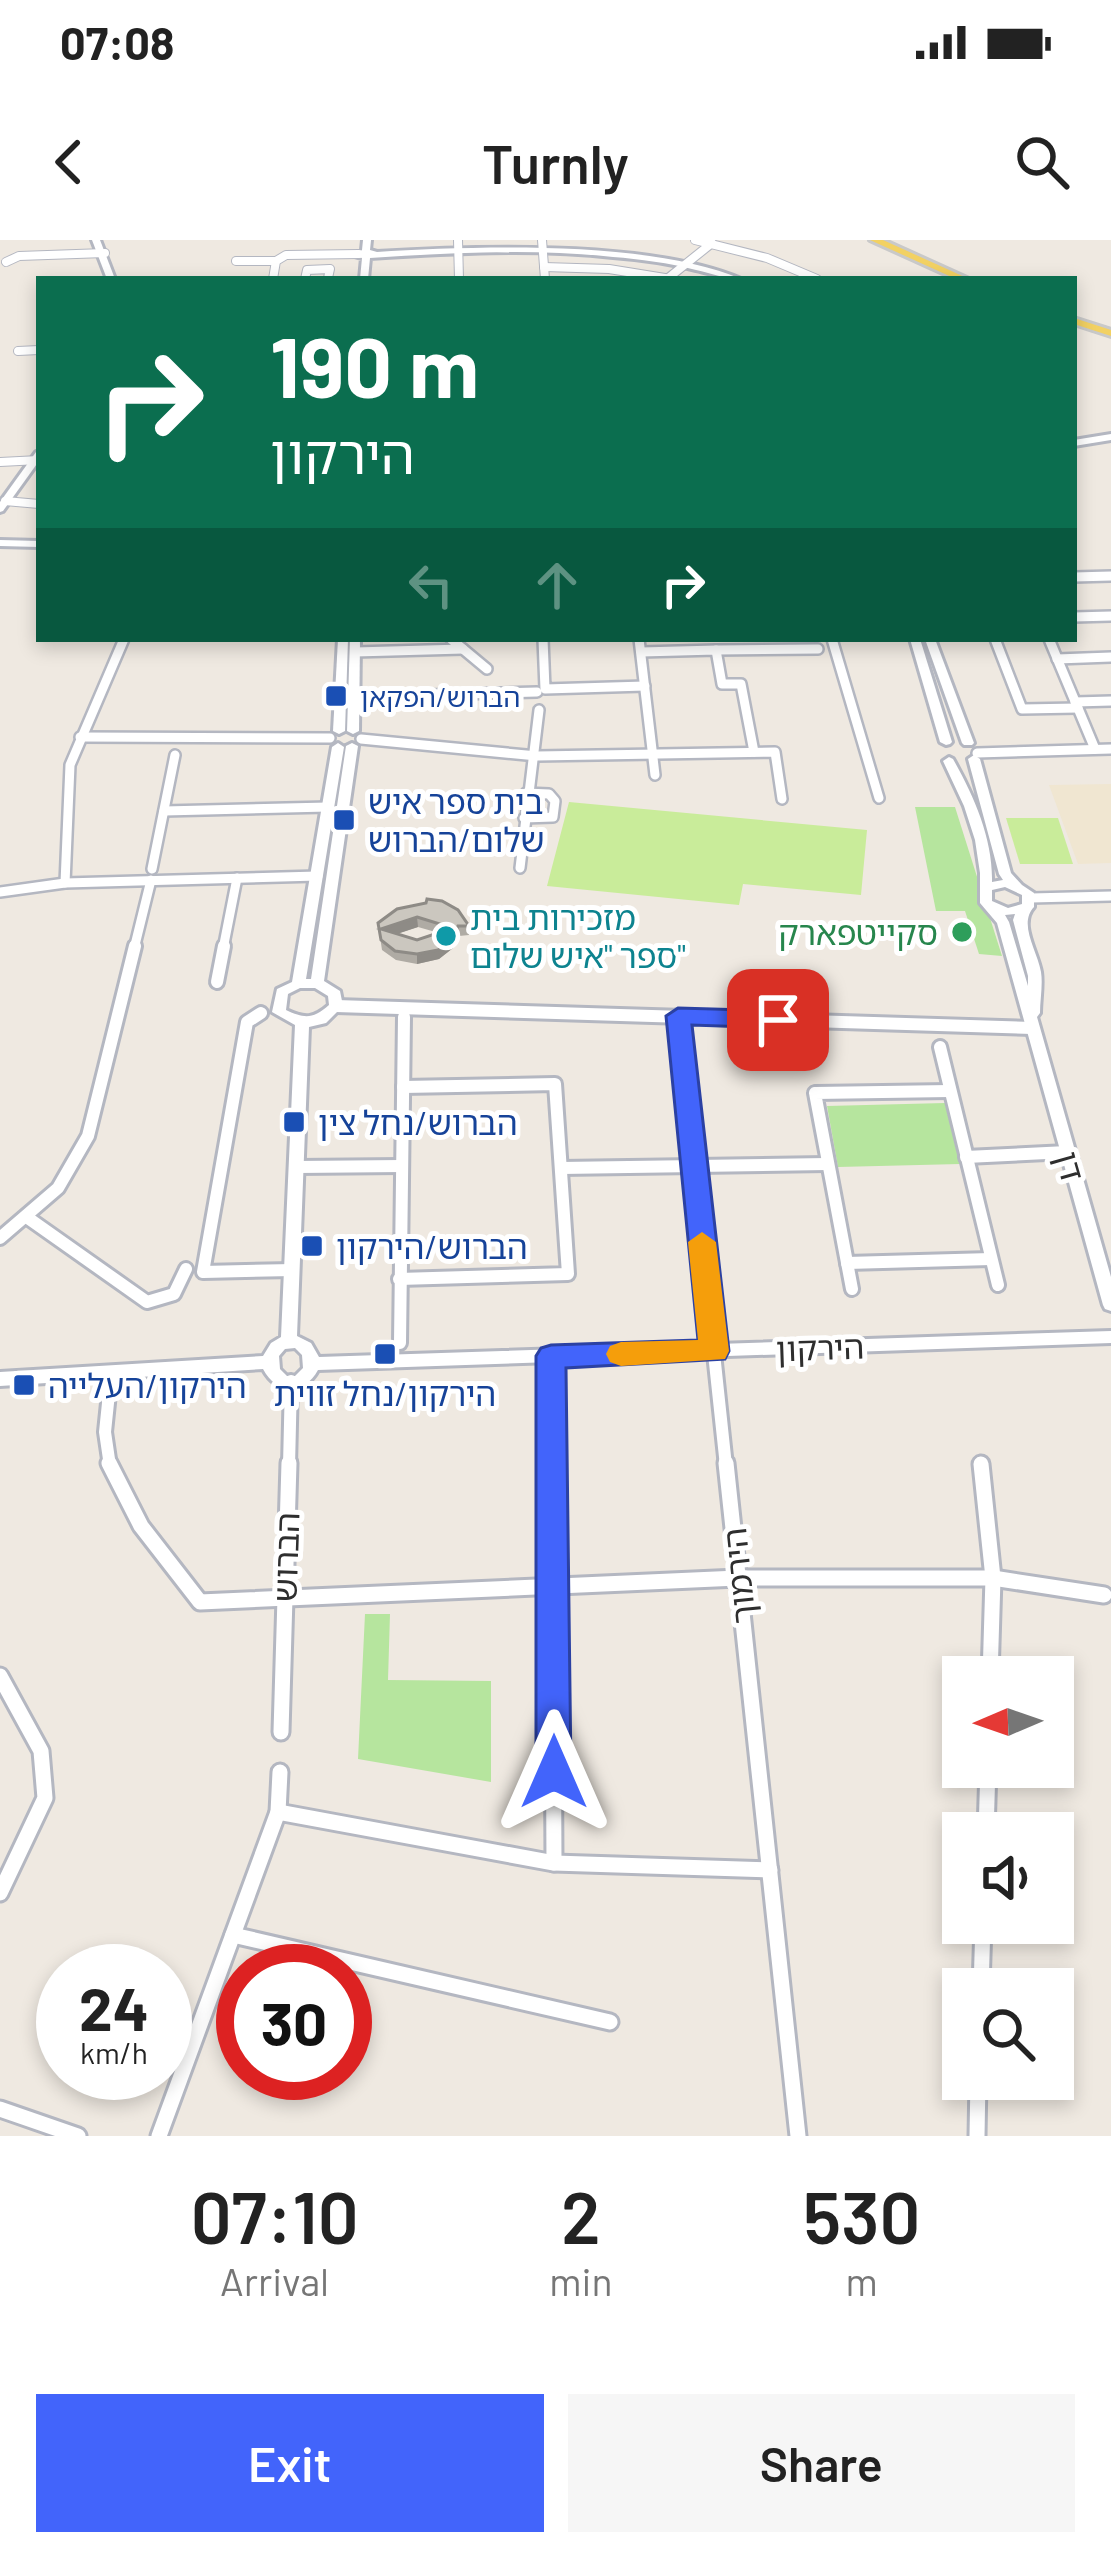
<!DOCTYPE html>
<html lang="en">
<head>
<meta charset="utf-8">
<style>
  :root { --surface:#fff; --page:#f6f6f6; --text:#222; --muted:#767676; --accent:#4264fb }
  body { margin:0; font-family:Barlow,"Noto Sans Hebrew",sans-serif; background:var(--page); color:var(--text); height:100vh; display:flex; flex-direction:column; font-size:45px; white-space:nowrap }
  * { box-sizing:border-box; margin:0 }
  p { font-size:39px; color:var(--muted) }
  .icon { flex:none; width:66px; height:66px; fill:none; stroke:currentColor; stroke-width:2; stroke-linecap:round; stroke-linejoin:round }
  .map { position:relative; height:1896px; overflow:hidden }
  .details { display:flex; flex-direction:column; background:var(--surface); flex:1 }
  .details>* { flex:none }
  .top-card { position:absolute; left:36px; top:36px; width:1041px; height:366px; border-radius:0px; box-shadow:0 6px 18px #0003; background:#0b6e4f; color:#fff; overflow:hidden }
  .needle { width:78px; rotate:268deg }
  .tools { position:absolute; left:942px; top:1416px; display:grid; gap:24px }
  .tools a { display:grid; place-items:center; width:132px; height:132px; border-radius:0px; background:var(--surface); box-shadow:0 6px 18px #0003; font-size:60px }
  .speed { position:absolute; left:36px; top:1704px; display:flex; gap:24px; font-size:60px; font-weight:700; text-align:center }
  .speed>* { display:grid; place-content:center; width:156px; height:156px; border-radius:50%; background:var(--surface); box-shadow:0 6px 18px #0003; line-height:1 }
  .speed small { font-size:30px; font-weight:400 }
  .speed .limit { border:18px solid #d22; background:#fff; color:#111 }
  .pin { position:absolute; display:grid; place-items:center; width:102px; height:102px; color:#fff; margin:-51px; border-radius:24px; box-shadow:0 6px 18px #0006 }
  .me { position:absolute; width:132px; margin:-66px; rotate:0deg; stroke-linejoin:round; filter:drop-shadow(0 0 9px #0008) }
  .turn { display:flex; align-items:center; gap:42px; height:252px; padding:0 36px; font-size:54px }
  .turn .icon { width:156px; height:156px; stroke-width:2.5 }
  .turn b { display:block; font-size:84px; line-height:102px }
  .lanes { display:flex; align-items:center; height:114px; padding:0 36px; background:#0003; justify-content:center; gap:60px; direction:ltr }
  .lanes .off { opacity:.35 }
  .eta { display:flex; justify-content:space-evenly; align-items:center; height:204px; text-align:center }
  .eta b { font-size:72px; font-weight:600; line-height:84px }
  .action { display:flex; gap:24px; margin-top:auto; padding:24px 36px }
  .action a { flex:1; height:138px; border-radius:0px; background:var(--accent); color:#fff; font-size:48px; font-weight:600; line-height:138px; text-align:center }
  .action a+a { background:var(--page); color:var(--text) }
  .status { display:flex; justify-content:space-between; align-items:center; height:84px; padding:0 60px; background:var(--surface); direction:ltr }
  .status svg { height:33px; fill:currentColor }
  header { display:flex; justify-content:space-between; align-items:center; height:156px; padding:0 36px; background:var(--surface); font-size:54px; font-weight:600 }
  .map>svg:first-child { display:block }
  .education { fill:#f0e6d1 }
  .green { fill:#b6e59e }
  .pitch { fill:#c9ec9a }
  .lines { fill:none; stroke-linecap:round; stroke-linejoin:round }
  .minor-far3-casing { stroke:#b4b7c1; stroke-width:10 }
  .minor-far2-casing { stroke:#b4b7c1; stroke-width:14 }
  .minor-far1-casing { stroke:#b4b7c1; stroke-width:18 }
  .minor-casing { stroke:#b4b7c1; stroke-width:21 }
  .tertiary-casing { stroke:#b4b7c1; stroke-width:6 }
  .primary-casing { stroke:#c9c9c9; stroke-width:6 }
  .minor-far3 { stroke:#fff; stroke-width:8 }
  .minor-far2 { stroke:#fff; stroke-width:9 }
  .minor-far1 { stroke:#fff; stroke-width:12 }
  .minor { stroke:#fff; stroke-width:15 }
  .tertiary { fill:#fff; fill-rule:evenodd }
  .primary { fill:#f2d163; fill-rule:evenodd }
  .wall { fill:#afaba4; fill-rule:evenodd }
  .shaded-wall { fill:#8e8b86 }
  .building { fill:#cbc7bf; stroke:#8e8b86; stroke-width:3; fill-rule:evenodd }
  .route { fill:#4264fb; stroke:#2b41a3; stroke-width:3 }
  .slow { fill:#f59e0b }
  .transit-dot { fill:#1a4fb4; stroke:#fff; stroke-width:4.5 }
  .leisure-dot { fill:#2e9e5b; stroke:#fff; stroke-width:4.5 }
  .culture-dot { fill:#0f9aa8; stroke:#fff; stroke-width:4.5 }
  .labels { text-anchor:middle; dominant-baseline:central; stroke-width:10; stroke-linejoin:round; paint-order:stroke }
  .far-transit-label { font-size:27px; fill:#164399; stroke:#fff; text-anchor:start }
  .transit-label { font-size:33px; fill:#164399; stroke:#fff; text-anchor:start }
  .culture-label { font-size:33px; fill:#0d838f; stroke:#fff; text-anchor:start }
  .leisure-label { font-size:33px; fill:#27864d; stroke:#fff; text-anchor:end }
  .street-label { font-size:33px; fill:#2e2e2e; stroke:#fff }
</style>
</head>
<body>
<div class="status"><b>07:08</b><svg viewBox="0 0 49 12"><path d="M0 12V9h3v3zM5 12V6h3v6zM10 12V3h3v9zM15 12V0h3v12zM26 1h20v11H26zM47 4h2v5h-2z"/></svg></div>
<header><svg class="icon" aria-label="back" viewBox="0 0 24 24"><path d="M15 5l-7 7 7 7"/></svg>Turnly<svg class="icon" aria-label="search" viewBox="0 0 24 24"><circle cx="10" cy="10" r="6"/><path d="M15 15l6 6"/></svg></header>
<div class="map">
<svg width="1111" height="1896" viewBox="0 0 1111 1896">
  <rect width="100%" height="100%" fill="#efe9e1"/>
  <!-- education -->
  <path class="education" d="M1111,544V623L1078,624L1049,545Z"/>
  <!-- green -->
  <g class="green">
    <path d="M915,567H955L1002,716L979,714L965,671H936Z"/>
    <path d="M945,863L960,924L838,927L827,866Z"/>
    <path d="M365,1374H390L388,1440L491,1441V1542L358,1519Z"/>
  </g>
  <!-- pitch -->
  <g class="pitch">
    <path d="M569,562L867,590L861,655L743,644L739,665L547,646Z"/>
    <path d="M1006,578H1058L1073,624H1020Z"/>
  </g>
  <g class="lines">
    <!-- minor-far3 casing -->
    <g class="minor-far3-casing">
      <g id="minor-far3">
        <path d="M458,0L459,39"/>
        <path d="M542,0L545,39"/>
        <path d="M695,0L767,18L817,39"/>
        <path d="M236,21H276"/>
        <path d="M6,22L19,16L105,13"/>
        <path d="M544,27L609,29L671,39"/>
        <path d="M273,39L276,21L286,15L359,14"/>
        <path d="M305,39L307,30L330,29L328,38"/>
        <path d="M667,39L712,3"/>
        <path d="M18,111L39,110"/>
        <path d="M0,222L39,220"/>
        <path d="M5,261L39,264"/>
      </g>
    </g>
    <!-- minor-far2 casing -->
    <g class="minor-far2-casing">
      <g id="minor-far2">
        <path d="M1074,337L1111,336"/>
        <path d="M1074,377L1111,376"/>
        <path d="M451,399L487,429"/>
        <path d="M543,399L545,449L645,446"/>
        <path d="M639,399L655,535"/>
        <path d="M832,399L879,558"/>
        <path d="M995,399L1022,469L1078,468"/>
        <path d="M1049,399L1095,509"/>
        <path d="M716,410L818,409"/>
        <path d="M355,412L463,409"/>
        <path d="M641,412L716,410L722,444H741L754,512"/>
        <path d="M1057,419L1111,417"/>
        <path d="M353,457L537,452"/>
        <path d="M1075,462L1111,461"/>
        <path d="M80,497L330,498"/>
        <path d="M361,499L537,516L775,512L782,559"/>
        <path d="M977,513L1111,509"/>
        <path d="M164,571L328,567"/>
        <path d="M524,578L553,577L555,561L549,554L526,553"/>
        <path d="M520,628L539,470"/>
        <path d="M152,629L175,515"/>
        <path d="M65,643L70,525L124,399"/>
        <path d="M0,652L65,643L318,636"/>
        <path d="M1031,658L1111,656"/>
        <path d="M134,709L151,640"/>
        <path d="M223,709L237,638"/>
      </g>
    </g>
    <!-- minor-far1 casing -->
    <g class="minor-far1-casing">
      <g id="minor-far1">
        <path d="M217,742L224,706"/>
        <path d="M336,766L1032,788"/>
        <path d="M261,773L247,782L203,1032L293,1030"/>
        <path d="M678,776L726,1226"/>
        <path d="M940,807L998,1045"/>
        <path d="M966,917L1067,912"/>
        <path d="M297,927L402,926"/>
        <path d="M561,928L827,924"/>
        <path d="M28,978L147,1062L174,1054L186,1029"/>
        <path d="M0,998L58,948L88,896L135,706"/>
        <path d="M847,1023L991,1019"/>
        <path d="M399,1039L568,1034L555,844L403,847"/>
        <path d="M852,1049L815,853L950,851"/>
        <path d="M400,1103L404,777"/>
        <path d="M551,1116L552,1226"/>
        <path d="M110,1226L105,1192L111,1134"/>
        <path d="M289,1226L291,1141"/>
      </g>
    </g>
    <!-- minor casing -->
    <g class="minor-casing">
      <g id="minor">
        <path d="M109,1223L141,1286L200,1362L738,1338H993L1104,1355"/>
        <path d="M552,1223L554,1623"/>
        <path d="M726,1223L798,1896"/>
        <path d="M981,1224L993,1338L990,1437"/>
        <path d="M0,1436L41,1511L45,1558L0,1653"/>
        <path d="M281,1492L289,1223"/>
        <path d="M278,1572L554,1623L770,1630"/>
        <path d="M986,1593L988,1527"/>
        <path d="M233,1695L610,1782"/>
        <path d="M981,1749L983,1683"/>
        <path d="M0,1869L78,1896"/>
        <path d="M159,1896L278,1572L280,1532"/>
        <path d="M977,1896L978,1839"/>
      </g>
    </g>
    <!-- tertiary casing -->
    <g class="tertiary-casing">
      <g id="tertiary">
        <path d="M92,0H100L115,39H107Z"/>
        <path d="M363,0H371L370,10L377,12C478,6 650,0 741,39C725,39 711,33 696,30C669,23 640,19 613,17C533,8 450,13 370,18L368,39H360L362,18L355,16L362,10Z"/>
        <path d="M1111,194V200L1074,206V200Z"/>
        <path d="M39,211V221L3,271L0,272V262L36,212Z"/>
        <path d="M0,300L39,301V307L0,306Z"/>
        <path d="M338,399H348L345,491L339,494L333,491Z"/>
        <path d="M350,399H360L359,491L353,494L347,491Z"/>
        <path d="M910,399H920L952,502L950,504L946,505L940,502Z"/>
        <path d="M925,399H935L974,503L972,505H964L962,503Z"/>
        <path d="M338,503L344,507L306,739H311L346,506L352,503L358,506L324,741L340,751L343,766L326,783L309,787L297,1096L311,1103L319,1117L1111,1091V1103L318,1130C304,1156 277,1155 263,1129L0,1146V1132L263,1116L271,1103L281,1097L295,785L272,772L277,749L292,742L332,507ZM300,748H315L328,756L329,765C313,779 305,779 286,770L288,754ZM295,1108L302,1115L303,1128L295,1136H287L280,1129L279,1116L285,1109Z"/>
        <path d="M974,515L980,519L1011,633L1022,645L1034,653V667C1018,684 1037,710 1041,732C1043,745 1040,760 1040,773L1037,777L1111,1037V1071L1105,1069L1103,1065L997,683L980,663V633L975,600L964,566L943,521L949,517L953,519C974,556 993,599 992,642L1003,640L999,634L968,519ZM1005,647L1022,655V664L1008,668L992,661V650ZM1015,674L1013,680L1028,736V746L1009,682L1005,675Z"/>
      </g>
    </g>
    <!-- primary casing -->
    <g class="primary-casing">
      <g id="primary">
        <path d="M870,0H883L969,39H956Z"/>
        <path d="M1074,78L1111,90V96L1074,84Z"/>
      </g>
    </g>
    <!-- minor-far3 -->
    <use href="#minor-far3" class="minor-far3"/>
    <!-- minor-far2 -->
    <use href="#minor-far2" class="minor-far2"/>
    <!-- minor-far1 -->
    <use href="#minor-far1" class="minor-far1"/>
    <!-- minor -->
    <use href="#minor" class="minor"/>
    <!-- tertiary -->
    <use href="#tertiary" class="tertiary"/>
    <!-- primary -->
    <use href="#primary" class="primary"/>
  </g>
  <!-- wall -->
  <path class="wall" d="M426,663L469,686V695L459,696L453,708L439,719L417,724L396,720L382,710L378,683ZM418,687L439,693L417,700L396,694Z"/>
  <!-- shaded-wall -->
  <g class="shaded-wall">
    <path d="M417,677L418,687L382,699L381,689Z"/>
    <path d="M458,686L459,696L453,708L439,719L417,724V714Z"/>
  </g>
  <!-- building -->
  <path class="building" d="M427,659L442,661L458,670L469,686H458L453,699L438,710L417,714L395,711L381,700L378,683L397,669L426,663ZM417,677L453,688L417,700L381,689Z"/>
  <!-- route -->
  <path class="route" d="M678,768L778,771L790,780L778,788L692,785L729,1111L725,1119L566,1128L571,1532L566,1543L554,1548L541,1543L536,1532V1116L541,1108L551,1105L698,1100L666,776Z"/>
  <!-- slow -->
  <path class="slow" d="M702,992L716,1002L729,1111L725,1119L621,1126L610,1122L606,1114L610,1106L621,1102L698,1100L688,1002Z"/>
  <!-- markers -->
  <g class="transit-dot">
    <rect x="324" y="444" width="24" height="24" rx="6"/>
    <rect x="332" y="568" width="24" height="24" rx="6"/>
    <rect x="282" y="870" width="24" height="24" rx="6"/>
    <rect x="300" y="994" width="24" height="24" rx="6"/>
    <rect x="373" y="1102" width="24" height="24" rx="6"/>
    <rect x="12" y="1133" width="24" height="24" rx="6"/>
  </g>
  <circle class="leisure-dot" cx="962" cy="692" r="12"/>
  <circle class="culture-dot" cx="446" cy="696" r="12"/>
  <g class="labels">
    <!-- far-transit labels -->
    <g class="far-transit-label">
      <text x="360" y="456">הברוש/הפקאן</text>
    </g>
    <!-- transit labels -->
    <g class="transit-label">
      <text x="368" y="561">בית ספר איש<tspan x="368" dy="38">שלום/הברוש</tspan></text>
      <text x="318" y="882">הברוש/נחל צין</text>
      <text x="336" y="1006">הברוש/הירקון</text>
      <text x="48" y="1145">הירקון/העלייה</text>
      <text x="385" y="1153" text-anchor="middle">הירקון/נחל זווית</text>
    </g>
    <!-- culture labels -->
    <g class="culture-label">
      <text x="470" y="677">מזכירות בית<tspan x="470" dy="38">ספר "איש שלום"</tspan></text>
    </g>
    <!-- leisure labels -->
    <g class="leisure-label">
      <text x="938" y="692">סקייטפארק</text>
    </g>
    <!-- street labels -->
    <g class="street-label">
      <text transform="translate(1071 926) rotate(74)">דן</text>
      <text transform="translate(820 1107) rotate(-2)">הירקון</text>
      <text transform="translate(285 1317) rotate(-88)">הברוש</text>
      <text transform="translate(738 1336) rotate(-96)">הירמוך</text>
    </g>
  </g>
</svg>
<div class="tools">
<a><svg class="needle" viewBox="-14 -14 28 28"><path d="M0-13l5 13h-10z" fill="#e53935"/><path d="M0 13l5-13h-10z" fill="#767676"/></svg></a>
<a><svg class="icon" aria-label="sound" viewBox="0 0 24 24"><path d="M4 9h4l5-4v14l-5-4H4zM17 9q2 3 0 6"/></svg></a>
<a><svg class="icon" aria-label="search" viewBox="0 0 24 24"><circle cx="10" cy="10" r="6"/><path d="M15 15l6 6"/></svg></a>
</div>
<div class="speed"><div>24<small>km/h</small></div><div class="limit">30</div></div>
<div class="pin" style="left:778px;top:780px;background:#d93025"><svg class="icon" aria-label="arrive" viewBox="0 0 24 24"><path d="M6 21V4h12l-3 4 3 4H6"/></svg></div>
<svg class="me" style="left:554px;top:1532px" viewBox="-20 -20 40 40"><path d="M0-17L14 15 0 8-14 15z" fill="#4264fb" stroke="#fff" stroke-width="4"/></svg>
<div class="top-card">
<div class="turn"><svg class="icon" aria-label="right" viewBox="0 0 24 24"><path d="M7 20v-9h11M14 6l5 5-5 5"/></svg><div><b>190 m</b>הירקון</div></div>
<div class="lanes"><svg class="icon off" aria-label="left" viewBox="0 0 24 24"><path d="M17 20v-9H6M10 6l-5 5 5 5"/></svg><svg class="icon off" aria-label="ahead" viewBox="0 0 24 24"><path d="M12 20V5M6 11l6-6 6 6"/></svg><svg class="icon" aria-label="right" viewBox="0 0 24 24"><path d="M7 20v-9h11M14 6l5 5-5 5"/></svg></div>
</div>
</div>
<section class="details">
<div class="eta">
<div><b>07:10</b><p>Arrival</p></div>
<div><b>2</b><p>min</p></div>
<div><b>530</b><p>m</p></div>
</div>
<div class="action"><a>Exit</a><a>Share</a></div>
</section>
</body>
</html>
